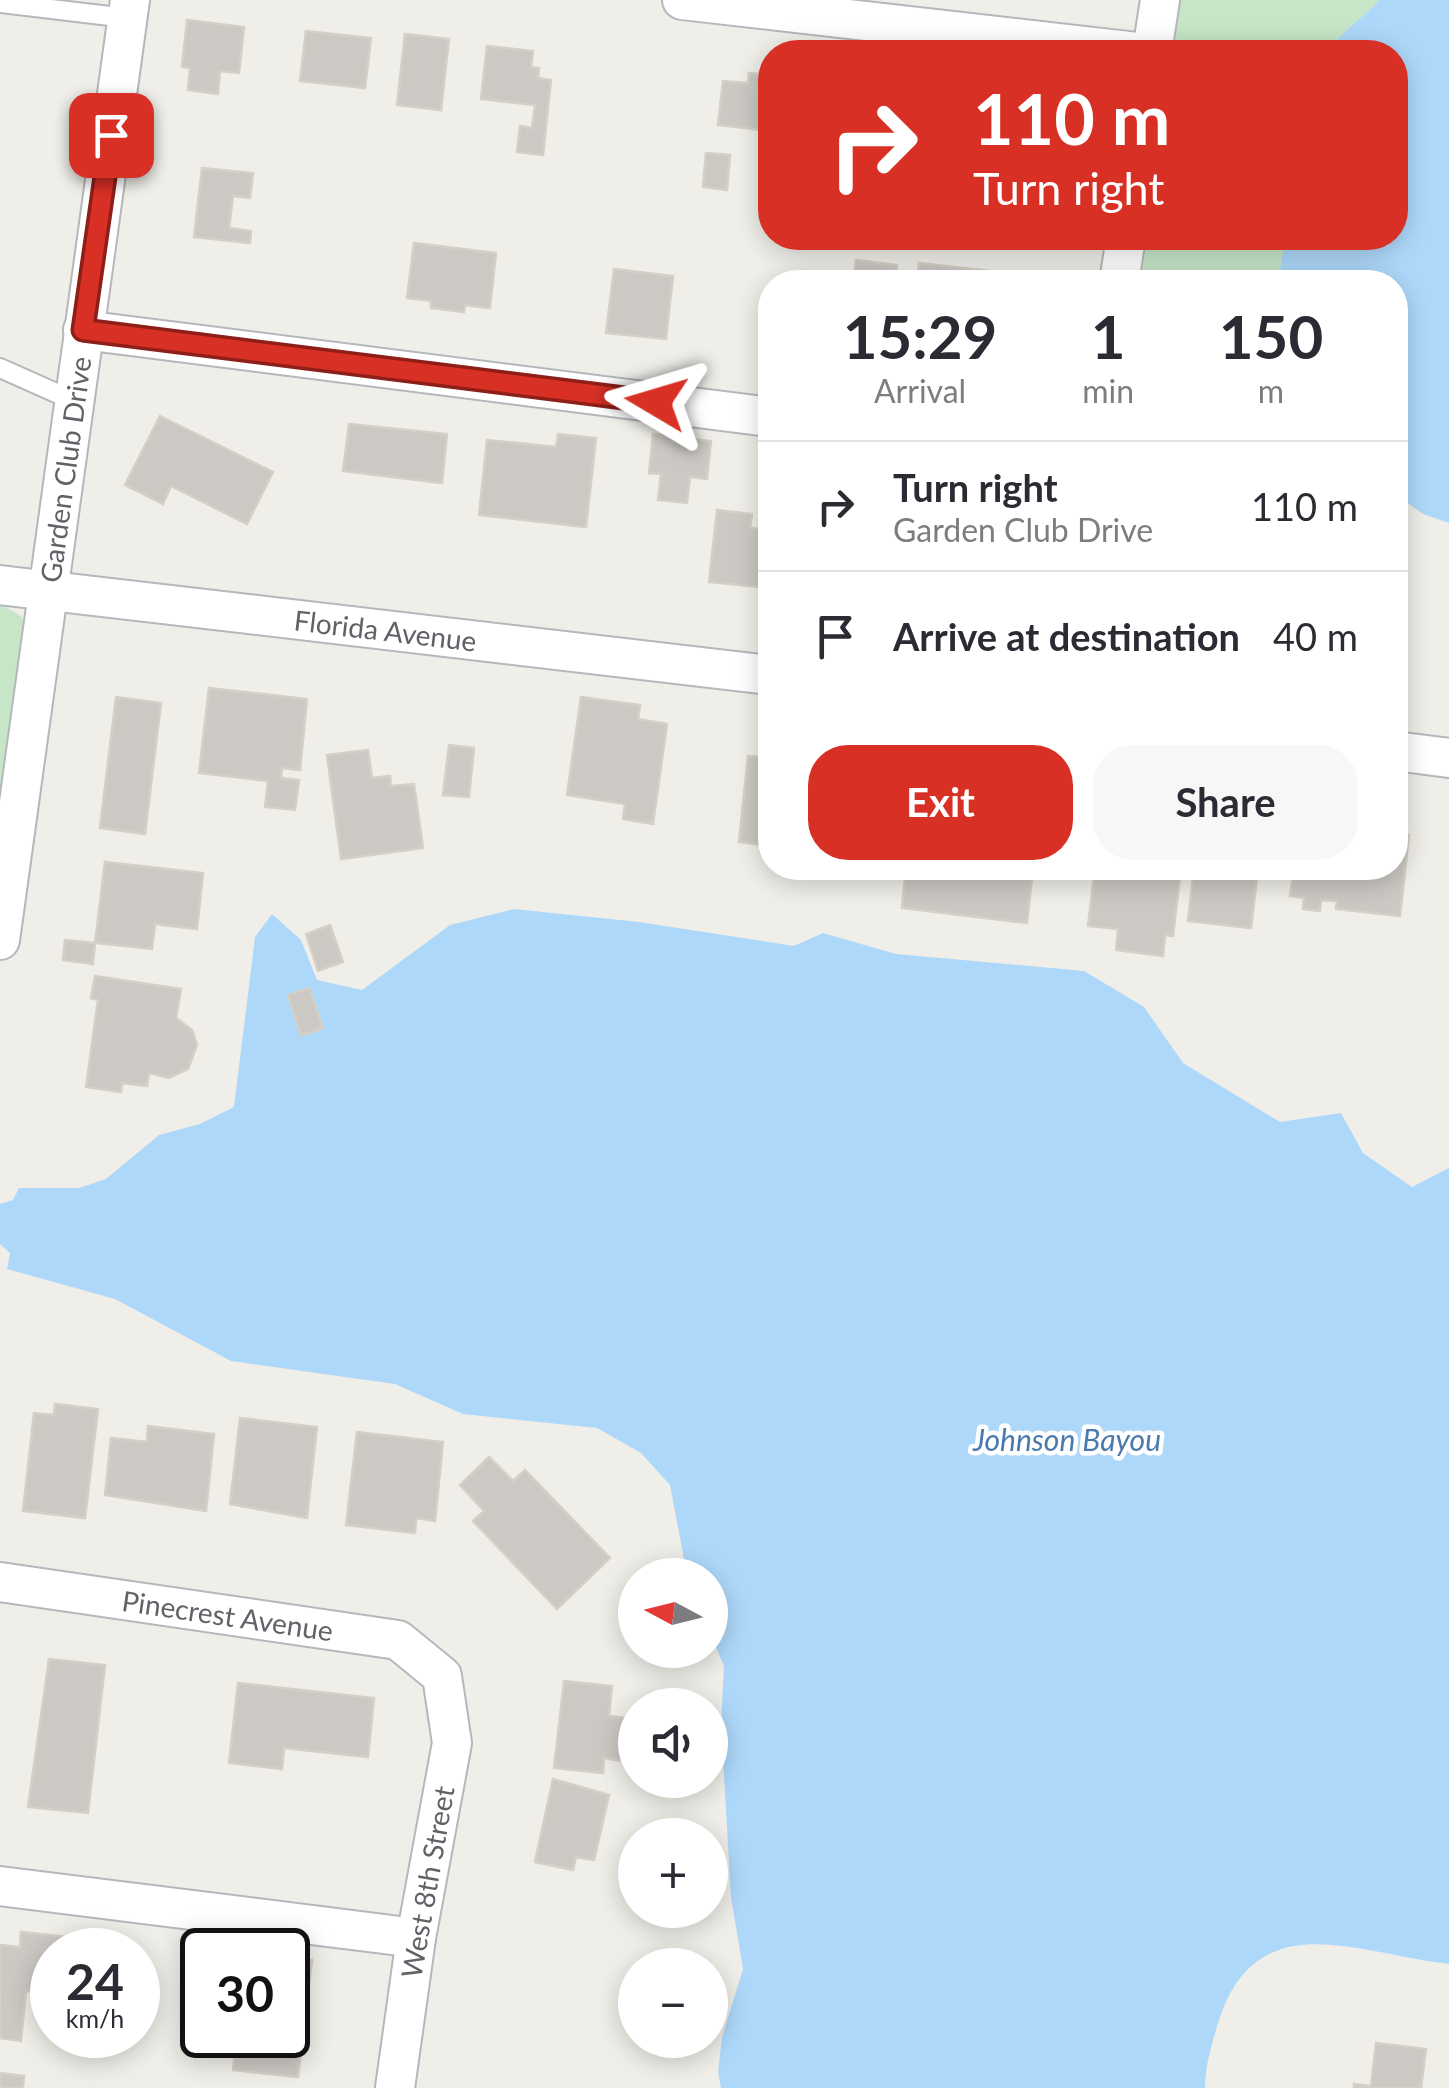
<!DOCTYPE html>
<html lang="en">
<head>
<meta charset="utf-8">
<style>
  :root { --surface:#fff; --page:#f7f7f7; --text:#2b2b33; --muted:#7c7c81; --line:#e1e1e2; --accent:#d93025 }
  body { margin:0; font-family:Lato,sans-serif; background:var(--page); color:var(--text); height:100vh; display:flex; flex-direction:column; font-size:38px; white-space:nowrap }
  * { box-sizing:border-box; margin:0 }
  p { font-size:32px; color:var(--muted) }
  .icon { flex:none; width:55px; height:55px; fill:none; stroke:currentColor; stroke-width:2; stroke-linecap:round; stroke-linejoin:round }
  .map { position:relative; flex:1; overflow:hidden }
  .panel { position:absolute; left:758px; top:270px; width:650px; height:610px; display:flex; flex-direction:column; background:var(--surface); border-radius:40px; box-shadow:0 5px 25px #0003 }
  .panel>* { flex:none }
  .guide { position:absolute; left:758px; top:40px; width:650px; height:210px; border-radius:40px; box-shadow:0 5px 25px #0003; background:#d93025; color:#fff; overflow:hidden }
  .needle { width:65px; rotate:277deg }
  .fabs { position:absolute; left:618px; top:1558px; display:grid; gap:20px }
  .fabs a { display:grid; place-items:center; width:110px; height:110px; border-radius:50%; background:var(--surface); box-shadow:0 5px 25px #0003; font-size:50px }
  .speed { position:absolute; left:30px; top:1928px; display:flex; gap:20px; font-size:50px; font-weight:700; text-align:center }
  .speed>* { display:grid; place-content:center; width:130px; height:130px; border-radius:50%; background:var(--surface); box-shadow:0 5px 25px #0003; line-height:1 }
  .speed small { font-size:25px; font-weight:400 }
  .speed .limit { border:5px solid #111; border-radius:15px; background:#fff; color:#111 }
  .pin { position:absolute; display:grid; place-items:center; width:85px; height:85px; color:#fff; margin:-42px; border-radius:20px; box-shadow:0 5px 15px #0006 }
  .me { position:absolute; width:110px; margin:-55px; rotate:277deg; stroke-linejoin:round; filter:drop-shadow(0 0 8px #0008) }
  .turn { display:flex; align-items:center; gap:35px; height:210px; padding:0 50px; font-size:45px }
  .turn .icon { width:130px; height:130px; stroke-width:2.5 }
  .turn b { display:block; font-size:70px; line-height:85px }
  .eta { display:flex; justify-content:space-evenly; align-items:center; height:170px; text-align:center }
  .eta b { font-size:60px; font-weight:700; line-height:70px }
  .action { display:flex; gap:20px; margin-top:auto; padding:20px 50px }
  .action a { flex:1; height:115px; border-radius:40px; background:var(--accent); color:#fff; font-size:40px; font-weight:700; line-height:115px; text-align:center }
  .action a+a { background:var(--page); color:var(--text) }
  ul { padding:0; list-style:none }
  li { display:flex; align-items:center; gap:30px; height:130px; padding:0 50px; border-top:2px solid var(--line) }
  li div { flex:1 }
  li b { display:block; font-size:38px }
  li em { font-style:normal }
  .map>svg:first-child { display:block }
  .green { fill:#c6e6c7 }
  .water { fill:#aed8fa }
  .building { fill:#ccc9c4; stroke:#d5d0c6; stroke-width:2.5 }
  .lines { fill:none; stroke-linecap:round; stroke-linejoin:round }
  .service-casing { stroke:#b5b7bb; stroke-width:22 }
  .minor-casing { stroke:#b5b7bb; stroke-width:42 }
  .service { stroke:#fff; stroke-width:18 }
  .minor { stroke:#fff; stroke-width:38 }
  .route-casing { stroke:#8d1f18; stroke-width:25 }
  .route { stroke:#d93025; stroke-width:18 }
  .labels { text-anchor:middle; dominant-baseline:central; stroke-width:9; stroke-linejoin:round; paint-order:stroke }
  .street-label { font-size:28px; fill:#5f6267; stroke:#fff }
  .water-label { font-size:30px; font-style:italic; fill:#4a79ad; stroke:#fff }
</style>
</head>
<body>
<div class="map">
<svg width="1449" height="2088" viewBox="0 0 1449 2088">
  <rect width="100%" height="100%" fill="#f0eee8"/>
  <!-- green -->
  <g class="green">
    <path d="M1179,0H1380L1335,41L1332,52H1172Z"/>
    <path d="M1147,238H1285L1278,282H1141Z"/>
    <path d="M0,604L21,616L28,633L0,853Z"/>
  </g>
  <!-- water -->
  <g class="water">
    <path d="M1380,0H1449V523L1423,514L1395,494V282H1278L1285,238H1395V52H1332L1335,41Z"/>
    <path d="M514,909L639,922L794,946L823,933L896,954L1084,971L1144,1007L1183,1063L1280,1122L1341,1113L1363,1153L1412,1187L1449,1168V1964C1358,1954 1257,1903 1219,2020C1212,2043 1205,2065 1205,2088H721L718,2072L722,2037L743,1969L731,1897L721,1724L724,1666L710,1633V1575H687L670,1485L641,1453L597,1428L463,1414L395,1384L231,1361L115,1299L7,1269L10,1253L0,1244V1204L13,1200L19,1188H79L106,1179L159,1135L200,1124L234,1107L255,937L272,914L301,940L317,980L362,990L450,925Z"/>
  </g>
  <!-- building -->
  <g class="building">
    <path d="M187,20L244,27L239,73L220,71L218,94L188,90L190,68L182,67Z"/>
    <path d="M306,31L371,38L365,88L300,81Z"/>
    <path d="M405,34L449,39L441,110L397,105Z"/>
    <path d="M487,46L533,51L531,67L539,68L538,78L551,80L543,155L517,152L520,126L532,128L535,105L481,99Z"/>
    <path d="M749,73L770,75V131L718,125L723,81L748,83Z"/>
    <path d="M706,153L730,155L727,190L703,187Z"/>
    <path d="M202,168L253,173L250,198L233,196L229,228L251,231L250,243L194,237Z"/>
    <path d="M414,243L496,253L490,308L465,305L464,312L431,308V301L407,298Z"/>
    <path d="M856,260L897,265L896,282H853Z"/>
    <path d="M919,263L991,271L989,282H917Z"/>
    <path d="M614,269L673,276L666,339L606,333Z"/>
    <path d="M160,416L273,472L247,524L171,486L163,504L125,485Z"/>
    <path d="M349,424L447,434L442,483L343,471Z"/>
    <path d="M558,434L596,438L586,527L479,515L487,440L556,447Z"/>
    <path d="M653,434L711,441L707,479L690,477L687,503L658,500L661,474L649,473Z"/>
    <path d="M717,510L752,514L750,528L770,530V588L709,582Z"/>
    <path d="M209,688L307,699L300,770L282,768L281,778L299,780L295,810L265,807L268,781L199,773Z"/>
    <path d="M116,697L161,703L145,834L100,828Z"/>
    <path d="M581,697L640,705L638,719L667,724L653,824L623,819L625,804L567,795Z"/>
    <path d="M449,745L474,748L469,797L443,795Z"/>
    <path d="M368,750L372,778L390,776L391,786L414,784L423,848L341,859L327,755Z"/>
    <path d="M748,756L770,758V846L739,842Z"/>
    <path d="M1395,833L1409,835L1400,916L1336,909L1337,901L1321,900L1320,911L1303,909L1304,898L1290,896L1294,868H1395Z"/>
    <path d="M105,862L203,873L197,929L155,924L152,949L95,943Z"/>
    <path d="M906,868H1033L1027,923L902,908Z"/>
    <path d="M1095,868H1181L1173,936L1165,935L1163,956L1116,950L1118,929L1088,926Z"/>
    <path d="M1194,868H1258L1251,928L1188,921Z"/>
    <path d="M330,925L343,962L318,971L306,934Z"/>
    <path d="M65,940L95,943L93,964L63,960Z"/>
    <path d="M95,976L181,989L176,1018L192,1030L197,1045L188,1069L169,1078L149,1073L147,1086L122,1083L121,1092L86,1087L98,1000L91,998Z"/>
    <path d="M309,988L323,1028L301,1036L288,995Z"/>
    <path d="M55,1404L98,1409L85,1518L23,1511L34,1413L54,1415Z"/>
    <path d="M240,1418L317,1427L307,1518L230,1504Z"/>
    <path d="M148,1426L214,1434L206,1511L105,1495L111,1438L147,1442Z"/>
    <path d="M357,1432L443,1442L435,1521L416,1518L415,1533L346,1525Z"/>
    <path d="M489,1457L513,1481L525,1470L610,1558L557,1609L473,1521L484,1511L460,1485Z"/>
    <path d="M49,1659L105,1665L88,1813L28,1807Z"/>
    <path d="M564,1681L612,1686L609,1716L627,1718L622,1761L604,1758L603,1773L554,1768Z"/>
    <path d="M238,1683L374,1698L368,1757L284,1748L282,1769L229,1763Z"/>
    <path d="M553,1779L609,1795L594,1860L576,1857L573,1870L535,1862Z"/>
    <path d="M21,1932L68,1937L66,1950H52V1994L26,1991L21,2041L0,2038V1945L20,1947Z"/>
    <path d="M288,1957L312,1960L298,2077L233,2070L237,2035H288Z"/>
    <path d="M1376,2043L1426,2049L1421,2088H1354V2084L1371,2086Z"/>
    <path d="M0,2073L24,2076L23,2088H0Z"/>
  </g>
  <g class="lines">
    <!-- service casing -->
    <g class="service-casing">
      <g id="service">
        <path d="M0,3L127,18"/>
        <path d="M0,368L74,401"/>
      </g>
    </g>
    <!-- minor casing -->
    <g class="minor-casing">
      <g id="minor">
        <path d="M682,0L1137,52"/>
        <path d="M1152,52L1160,0"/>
        <path d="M1119,282L1126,238"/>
        <path d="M83,330L770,417"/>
        <path id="s1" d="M0,585L770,675"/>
        <path d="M1395,751L1449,758"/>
        <path id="s2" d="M0,940L130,0"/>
        <path id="s3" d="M0,1582L398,1640L442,1676L452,1743L416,1938L395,2088"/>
        <path d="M0,1886L416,1938"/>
      </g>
    </g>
    <!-- service -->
    <use href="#service" class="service"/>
    <!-- minor -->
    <use href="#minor" class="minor"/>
  </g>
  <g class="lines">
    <!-- route casing -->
    <g class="route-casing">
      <path id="route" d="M111,135L83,330L656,402"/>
    </g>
    <!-- route -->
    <use href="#route" class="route"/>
  </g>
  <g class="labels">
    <!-- street labels -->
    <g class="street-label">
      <text stroke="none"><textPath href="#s2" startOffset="475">Garden Club Drive</textPath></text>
      <text stroke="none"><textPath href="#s1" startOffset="388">Florida Avenue</textPath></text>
      <text stroke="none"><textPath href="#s3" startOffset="230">Pinecrest Avenue</textPath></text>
      <text transform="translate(427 1882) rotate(-80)">West 8th Street</text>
    </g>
    <!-- water labels -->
    <g class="water-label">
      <text x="1067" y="1439">Johnson Bayou</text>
    </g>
  </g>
</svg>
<div class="fabs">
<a><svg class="needle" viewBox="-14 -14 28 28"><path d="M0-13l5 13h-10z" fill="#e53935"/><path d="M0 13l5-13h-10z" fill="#7c7c81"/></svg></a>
<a><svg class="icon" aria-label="sound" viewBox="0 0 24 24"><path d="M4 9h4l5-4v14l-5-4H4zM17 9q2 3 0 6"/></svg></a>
<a>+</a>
<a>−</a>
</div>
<div class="speed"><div>24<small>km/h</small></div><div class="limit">30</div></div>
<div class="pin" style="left:111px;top:135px;background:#d93025"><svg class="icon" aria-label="arrive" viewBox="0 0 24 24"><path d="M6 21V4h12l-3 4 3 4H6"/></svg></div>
<svg class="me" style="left:656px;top:402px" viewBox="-20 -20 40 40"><path d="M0-17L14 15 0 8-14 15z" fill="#d93025" stroke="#fff" stroke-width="4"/></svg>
<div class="guide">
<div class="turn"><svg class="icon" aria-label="right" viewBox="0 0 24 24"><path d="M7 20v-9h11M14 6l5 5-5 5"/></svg><div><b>110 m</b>Turn right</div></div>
</div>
<section class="panel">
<div class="eta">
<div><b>15:29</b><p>Arrival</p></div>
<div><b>1</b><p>min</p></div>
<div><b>150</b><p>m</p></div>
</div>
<ul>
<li><svg class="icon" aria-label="right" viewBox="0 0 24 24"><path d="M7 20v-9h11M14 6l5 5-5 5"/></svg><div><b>Turn right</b><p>Garden Club Drive</p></div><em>110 m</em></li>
<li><svg class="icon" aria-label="arrive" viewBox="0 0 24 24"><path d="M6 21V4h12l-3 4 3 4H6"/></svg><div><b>Arrive at destination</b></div><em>40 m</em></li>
</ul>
<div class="action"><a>Exit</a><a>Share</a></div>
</section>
</div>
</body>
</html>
